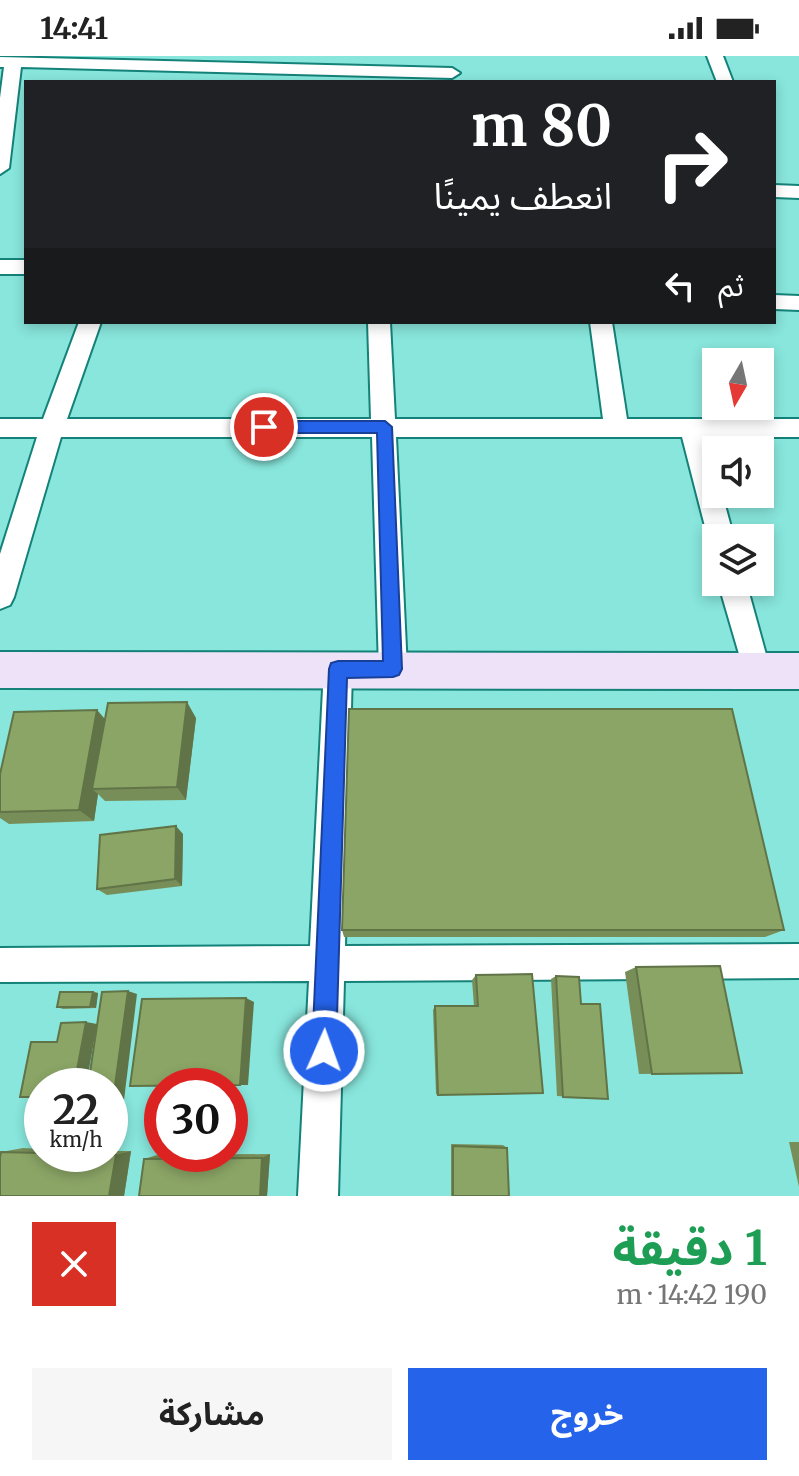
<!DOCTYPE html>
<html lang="ar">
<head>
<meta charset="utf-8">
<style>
  :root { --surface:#fff; --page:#f6f6f6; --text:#222; --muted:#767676; --accent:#2563eb }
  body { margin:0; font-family:Merriweather,"Noto Sans Arabic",serif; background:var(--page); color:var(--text); direction:rtl; height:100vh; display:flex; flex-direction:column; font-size:30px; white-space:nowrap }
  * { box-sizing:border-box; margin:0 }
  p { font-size:26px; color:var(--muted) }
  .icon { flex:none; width:44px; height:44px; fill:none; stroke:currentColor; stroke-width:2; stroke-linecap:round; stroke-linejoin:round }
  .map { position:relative; height:1140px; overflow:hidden; direction:ltr }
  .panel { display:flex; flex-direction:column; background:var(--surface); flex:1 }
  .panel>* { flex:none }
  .banner { position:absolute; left:24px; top:24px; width:752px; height:244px; border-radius:0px; box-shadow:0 4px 12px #0003; direction:rtl; background:#202124; color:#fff; overflow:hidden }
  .needle { width:52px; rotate:189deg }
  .controls { position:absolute; left:702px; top:292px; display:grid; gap:16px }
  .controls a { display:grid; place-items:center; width:72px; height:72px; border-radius:0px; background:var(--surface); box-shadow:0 4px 12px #0003; font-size:40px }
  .speed { position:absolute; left:24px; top:1012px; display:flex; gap:16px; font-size:40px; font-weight:700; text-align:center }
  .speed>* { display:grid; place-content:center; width:104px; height:104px; border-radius:50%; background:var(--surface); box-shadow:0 4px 12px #0003; line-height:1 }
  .speed small { font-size:20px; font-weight:400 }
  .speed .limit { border:12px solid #d22; background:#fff; color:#111 }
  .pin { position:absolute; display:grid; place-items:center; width:68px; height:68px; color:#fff; margin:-34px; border:4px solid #fff; border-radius:50%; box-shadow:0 2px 8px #0007 }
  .me { position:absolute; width:88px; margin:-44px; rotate:2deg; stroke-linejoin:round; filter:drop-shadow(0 0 6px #0008) }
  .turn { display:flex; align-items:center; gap:28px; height:168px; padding:0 32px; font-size:36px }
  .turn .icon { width:104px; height:104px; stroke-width:2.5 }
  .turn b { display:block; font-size:56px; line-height:68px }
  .then { display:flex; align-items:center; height:76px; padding:0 32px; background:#0003; gap:16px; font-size:30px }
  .round { display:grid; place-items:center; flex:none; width:84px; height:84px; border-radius:0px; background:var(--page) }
  .head { display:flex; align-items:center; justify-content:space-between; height:136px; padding:0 32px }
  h1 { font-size:48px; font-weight:700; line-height:60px; color:#1e9e55 }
  .cta { display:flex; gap:16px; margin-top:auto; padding:16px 32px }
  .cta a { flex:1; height:92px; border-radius:0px; background:var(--accent); color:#fff; font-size:32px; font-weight:700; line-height:92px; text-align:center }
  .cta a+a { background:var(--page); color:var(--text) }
  .status { display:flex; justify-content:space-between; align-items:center; height:56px; padding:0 40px; background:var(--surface); direction:ltr }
  .status svg { height:22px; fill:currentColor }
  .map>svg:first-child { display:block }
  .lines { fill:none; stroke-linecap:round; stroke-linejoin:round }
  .street-casing { stroke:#148279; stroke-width:4 }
  .secondary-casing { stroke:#148279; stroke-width:4 }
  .street { fill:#fff; fill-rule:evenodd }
  .secondary { fill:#ede2f8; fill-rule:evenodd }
  .wall { fill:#788e58 }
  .shaded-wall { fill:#617447 }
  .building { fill:#8ba566; stroke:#617447; stroke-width:2 }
  .route { fill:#2563eb; stroke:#184099; stroke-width:2 }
</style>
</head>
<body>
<div class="status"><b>14:41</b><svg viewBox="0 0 49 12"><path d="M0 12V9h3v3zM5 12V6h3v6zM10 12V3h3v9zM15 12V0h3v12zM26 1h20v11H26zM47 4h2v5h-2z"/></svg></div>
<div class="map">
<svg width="799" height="1140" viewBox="0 0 799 1140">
  <rect width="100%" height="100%" fill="#88e6dc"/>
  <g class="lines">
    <!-- street casing -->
    <g class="street-casing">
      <g id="street">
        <path d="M707,0H723L733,26H717Z"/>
        <path d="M0,1L452,12L460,17L452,22L21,11L9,112L0,118V42L4,11H0Z"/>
        <path d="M774,129L799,130V142L774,141Z"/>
        <rect x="0" y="204" width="26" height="14"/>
        <path d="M774,239L799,240V254L774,253Z"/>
        <path d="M79,266H101L67,363H371L368,266H390L395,363H603L590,266H612L627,363H799V381H706L716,418V438H722L734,482H716V491L708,482L682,381H396L407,613L403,622L393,626L383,622L379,613L372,381H61L14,541L10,549L0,553V498L37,381H0V363H43Z"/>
        <path d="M718,526H746L770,613L766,622L756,626L746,622Z"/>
        <path d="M338,600L348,604L352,613L345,890L799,888V922L344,925L338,1140H298L309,925L0,926V892L310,890L324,613L328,604Z"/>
      </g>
    </g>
    <!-- secondary casing -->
    <g class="secondary-casing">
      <path id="secondary" d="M0,596L799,597V633L0,632Z"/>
    </g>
    <!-- street -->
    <use href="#street" class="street"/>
    <!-- secondary -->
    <use href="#secondary" class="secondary"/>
  </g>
  <!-- wall -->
  <g class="wall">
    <path d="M97,654L105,663L196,662L186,744L105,745L98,738L94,765L9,768L0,762V718Z"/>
    <path d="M183,778L182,830L107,839L97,833Z"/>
    <path d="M342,874H784L765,881H344Z"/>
    <path d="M636,911L742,1017L639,1018L625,916Z"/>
    <path d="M532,918L438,1039L436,1038L433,954L435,950H474L472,924L476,919Z"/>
    <path d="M556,920L581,948L608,1043L557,1040L551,923Z"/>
    <path d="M93,936L98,937L96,952L63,953L57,951Z"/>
    <path d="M789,1086H799V1131Z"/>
    <path d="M451,1088L503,1089L507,1092L509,1140H451Z"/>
    <path d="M23,1092L42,1093V1098H110V1095H131L124,1140L1,1096Z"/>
    <path d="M270,1098L267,1140H139L144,1103L157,1099Z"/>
  </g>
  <!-- shaded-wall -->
  <g class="shaded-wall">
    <path d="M187,646L196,662L186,744L177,731Z"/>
    <path d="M97,654L110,670L92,733L98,738L94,765L79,754Z"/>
    <path d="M176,770L183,778L182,830L175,823Z"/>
    <path d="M128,935L137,938L124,1044H113Z"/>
    <path d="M93,936L98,937L96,952L90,951Z"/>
    <path d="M246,942L254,946L248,1029H240Z"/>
    <path d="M86,966L97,968L86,1030H74Z"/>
    <path d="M131,1095L124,1140H109L116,1099Z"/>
    <path d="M270,1098L267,1140H260L262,1102Z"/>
  </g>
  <!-- building -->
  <g class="building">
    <path d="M187,646L177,731L92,733L108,647Z"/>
    <path d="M349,653H732L784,874H342Z"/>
    <path d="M97,654L79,754L0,756V718L14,656Z"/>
    <path d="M176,770L175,823L97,833L100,779Z"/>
    <path d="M720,910L742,1017L652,1018L636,911Z"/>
    <path d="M532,918L543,1037L438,1039L435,950H478L476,919Z"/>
    <path d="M556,920L579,921L581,948H600L608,1043L563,1041Z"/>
    <path d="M128,935L113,1044L110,1045V1030H88L102,936Z"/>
    <path d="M60,936H93L90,951H57Z"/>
    <path d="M246,942L240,1029L130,1030L142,943Z"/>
    <path d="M86,966L74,1030H42V1041H20L31,986H57L61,967Z"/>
    <path d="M453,1090L507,1092L509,1140H453Z"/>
    <path d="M1,1096L116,1099L109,1140H0V1101Z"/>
    <path d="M262,1102L260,1140H139L144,1103Z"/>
  </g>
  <!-- route -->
  <path class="route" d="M264,365H385L392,371L402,613L399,619L393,621L347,622L336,995L332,1003L324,1007L316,1003L312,995L329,613L331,607L338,605H383L377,377H264L256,371Z"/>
</svg>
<div class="controls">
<a><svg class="needle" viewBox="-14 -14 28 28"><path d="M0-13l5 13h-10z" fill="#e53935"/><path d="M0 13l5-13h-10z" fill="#767676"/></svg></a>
<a><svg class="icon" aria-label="sound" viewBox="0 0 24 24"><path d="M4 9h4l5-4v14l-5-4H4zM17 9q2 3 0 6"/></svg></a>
<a><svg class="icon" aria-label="layers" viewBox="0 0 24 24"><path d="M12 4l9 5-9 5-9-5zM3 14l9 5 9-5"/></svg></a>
</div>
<div class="speed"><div>22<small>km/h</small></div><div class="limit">30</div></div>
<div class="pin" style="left:264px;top:371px;background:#d93025"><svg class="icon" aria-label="arrive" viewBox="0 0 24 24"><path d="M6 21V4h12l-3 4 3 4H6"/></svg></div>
<svg class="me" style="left:324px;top:995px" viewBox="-20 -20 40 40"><circle r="17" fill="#2563eb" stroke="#fff" stroke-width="3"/><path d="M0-11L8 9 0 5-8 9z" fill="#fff"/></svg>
<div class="banner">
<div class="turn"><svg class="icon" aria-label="right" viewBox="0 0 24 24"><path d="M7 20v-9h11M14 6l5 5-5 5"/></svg><div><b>80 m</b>انعطف يمينًا</div></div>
<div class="then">ثم<svg class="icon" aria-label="left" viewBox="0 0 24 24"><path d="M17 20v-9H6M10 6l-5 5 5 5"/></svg></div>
</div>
</div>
<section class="panel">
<div class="head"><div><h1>1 دقيقة</h1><p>190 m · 14:42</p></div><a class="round" style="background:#d93025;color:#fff"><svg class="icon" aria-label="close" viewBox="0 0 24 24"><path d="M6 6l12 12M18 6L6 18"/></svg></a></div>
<div class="cta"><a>خروج</a><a>مشاركة</a></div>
</section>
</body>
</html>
